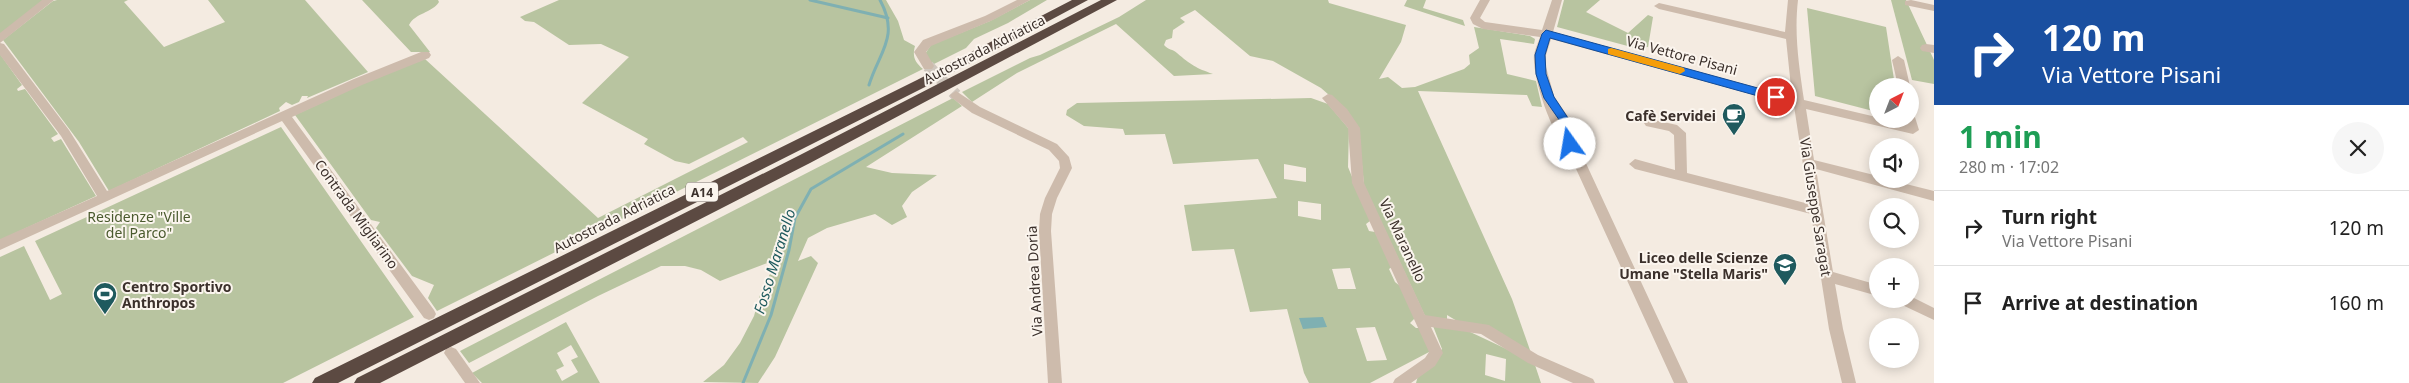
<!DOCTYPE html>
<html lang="en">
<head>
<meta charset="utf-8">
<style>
  :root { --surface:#fff; --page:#f6f6f6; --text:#222; --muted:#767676; --line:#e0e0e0 }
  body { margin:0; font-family:"Noto Sans",sans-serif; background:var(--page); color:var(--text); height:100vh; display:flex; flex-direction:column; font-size:19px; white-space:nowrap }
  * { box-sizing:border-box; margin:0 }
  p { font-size:16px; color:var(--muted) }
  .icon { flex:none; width:28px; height:28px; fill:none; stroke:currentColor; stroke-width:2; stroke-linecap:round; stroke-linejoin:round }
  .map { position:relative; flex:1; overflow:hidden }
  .panel { display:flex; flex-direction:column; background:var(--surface); width:475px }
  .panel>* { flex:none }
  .hud { background:#1a4fa0; color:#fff; overflow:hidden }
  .needle { width:32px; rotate:42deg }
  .buttons { position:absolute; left:1869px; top:78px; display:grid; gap:10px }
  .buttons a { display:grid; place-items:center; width:50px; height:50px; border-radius:50%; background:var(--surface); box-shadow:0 2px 12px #0003; font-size:25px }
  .pin { position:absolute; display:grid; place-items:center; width:42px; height:42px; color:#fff; margin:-21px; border:2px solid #fff; border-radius:50%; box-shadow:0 1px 5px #0007 }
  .me { position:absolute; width:55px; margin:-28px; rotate:347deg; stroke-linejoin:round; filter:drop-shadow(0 0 4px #0008) }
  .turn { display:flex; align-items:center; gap:18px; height:105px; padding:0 25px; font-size:22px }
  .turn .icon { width:65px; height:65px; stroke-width:2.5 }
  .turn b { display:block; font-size:35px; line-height:42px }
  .round { display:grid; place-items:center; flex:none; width:52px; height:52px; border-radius:26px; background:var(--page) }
  .overview { display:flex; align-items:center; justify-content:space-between; height:85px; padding:0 25px }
  h1 { font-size:30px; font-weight:700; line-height:38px; color:#1e9e55 }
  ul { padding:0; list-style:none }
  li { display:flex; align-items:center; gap:15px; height:75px; padding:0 25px; border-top:1px solid var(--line) }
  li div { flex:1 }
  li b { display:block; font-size:19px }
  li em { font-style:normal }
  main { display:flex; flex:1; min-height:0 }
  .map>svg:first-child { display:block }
  .green { fill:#b8c4a0; fill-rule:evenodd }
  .water { fill:#7fb0b2 }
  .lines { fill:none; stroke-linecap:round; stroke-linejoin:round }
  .stream { stroke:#7fb0b2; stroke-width:3 }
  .minor-tunnel { stroke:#cfc6bd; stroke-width:12; stroke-dasharray:12 6; stroke-linecap:butt }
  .minor { fill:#cdbbac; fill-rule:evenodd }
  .highway { fill:#5c4a42; fill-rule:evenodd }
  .route { fill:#1a73e8; stroke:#114b97 }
  .slow { fill:#f59e0b }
  .labels { text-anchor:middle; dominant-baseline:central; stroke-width:4; stroke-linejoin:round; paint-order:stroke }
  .shield { fill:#fbf5ee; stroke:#756b66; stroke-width:1 }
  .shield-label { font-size:12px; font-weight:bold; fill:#3b302b }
  .street-label { font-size:14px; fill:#3b302b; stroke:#fbf5ee }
  .poi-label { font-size:14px; font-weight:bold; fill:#3b302b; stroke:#fbf5ee; text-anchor:end }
  .park-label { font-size:14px; fill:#4a5a2e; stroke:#fbf5ee }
  .water-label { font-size:15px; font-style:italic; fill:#1f5a5e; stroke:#fbf5ee }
</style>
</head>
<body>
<main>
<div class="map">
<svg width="1934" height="383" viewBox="0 0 1934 383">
  <rect width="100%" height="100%" fill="#f4ebe1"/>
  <!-- green -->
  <g class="green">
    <path d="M0,0H44L0,35Z"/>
    <path d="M57,0H128L124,2L164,47L225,22L208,0H305L368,72L307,98L308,96H302L299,102L292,105L286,102L279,108L280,111L109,191L79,142L3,40L53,1Z"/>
    <path d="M362,0H438L439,2C432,13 415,13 409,25L430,52H411Z"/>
    <path d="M559,0H886L898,21L904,40L915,46C912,57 915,62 923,69L437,311L428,298L434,285L412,276L376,228L380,222L371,220L295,115L375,78L425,59L598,218L748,142L743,137L689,164L675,161L644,144L648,139L582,103L629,57L601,44L569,45L534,22L525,21L520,17Z"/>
    <path d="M1030,0H1047L1008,23L974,39L966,48L932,65L925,54L931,45L990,21Z"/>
    <path d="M1146,0H1328L1329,3L1406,25L1401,42L1379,79L1388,77L1402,88L1415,87L1464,69L1470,64L1469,55L1479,48L1474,27L1530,36L1535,39L1534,44L1500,39L1507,74L1536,81L1542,107L1532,106L1527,95L1418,91L1512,299L1531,353L1457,321L1447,315V319L1425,316L1364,185L1360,144L1337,102L1321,88L1273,61L1250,56L1195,10L1180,18L1185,22L1173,30L1172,38L1166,40L1164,45C1168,50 1173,49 1177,53C1191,65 1196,68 1213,74L1174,76L1116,24L1017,73L972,102L962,92L1030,58L1040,55L1119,17Z"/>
    <path d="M1407,0H1426L1423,8L1463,20L1465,26L1404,6Z"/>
    <path d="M1564,0H1600L1586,12L1628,33L1648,15L1653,17L1648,47L1635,48L1557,27Z"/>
    <path d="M1891,0H1906L1934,60V84L1912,80Z"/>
    <path d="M1807,8L1886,27L1895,86H1878L1877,112L1815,96Z"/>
    <path d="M0,54L22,85L17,89L18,91L25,89L58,134L51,138L54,142L61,139L96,196L0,240Z"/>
    <path d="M953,98L962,106L866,167L892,173L937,175L912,192L902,206L907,217L892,225L875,214L827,228L808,238L798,261L811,256L818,263L775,357L758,383L703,382L724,365L740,343L754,316L761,291L778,259L720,281L701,270L685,266H661L598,296L469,363L460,351Z"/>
    <path d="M1311,98L1328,104L1349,129L1348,167L1370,221L1366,224L1369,231L1375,232L1392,267L1389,269L1395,282L1400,286L1415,318L1410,323L1416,328H1420L1431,351L1370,383H1309L1304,373L1287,309L1250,312L1234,249L1192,251L1184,205L1277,198L1258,159L1173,164L1165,134L1125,135L1123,129L1084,126L1066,115L1067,110L1077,103ZM1284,164L1306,168V182L1284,179ZM1298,201L1321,204V220L1298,216ZM1350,268L1356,289H1338L1332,269ZM1375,327L1387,360L1367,361L1356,328Z"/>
    <path d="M281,127L414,317L283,383H0V257L24,246L50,300L62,294L35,241Z"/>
    <path d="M566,322L600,383H482L472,373ZM571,345L578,357L571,360L578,372L562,381L556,370L564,366L557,353Z"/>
    <path d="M1433,326L1466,330L1534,362L1541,383H1416L1418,376L1442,349ZM1486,354L1506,359L1505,381L1485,375Z"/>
  </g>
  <!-- water -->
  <path class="water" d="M1323,317L1327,327L1303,329L1299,318Z"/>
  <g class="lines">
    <!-- stream -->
    <g class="stream">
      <path d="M810,0L888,18"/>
      <path d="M869,85C879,52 900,37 880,0"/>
      <path d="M743,383L771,315L789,250L795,218L811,189L903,134"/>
    </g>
    <!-- minor-tunnel -->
    <path class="minor-tunnel" d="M928,66L956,95"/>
    <!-- minor -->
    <g class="minor">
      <path d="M42,0H54L0,43V33Z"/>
      <path d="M1017,0H1030L993,20L931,46L926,52L934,66L932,69H924L914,52L923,40L985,16Z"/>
      <path d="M1480,0H1490L1480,18L1485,22L1542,30L1552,0H1562L1553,32L1792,97L1786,39L1659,9L1654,6L1659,3L1785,32L1788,0H1798C1794,34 1799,66 1804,100L1906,124L1905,119H1910V113L1914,114L1919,130L1913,134L1806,109L1814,160L1878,176V179H1886L1934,191V201L1816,169L1833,272L1878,285V296L1835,284L1843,329L1856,383H1842L1829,329L1811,214L1635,169L1629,164L1635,159L1675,170L1674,135L1669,131L1646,126L1644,123L1650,119L1677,125L1686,133L1687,173L1809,204L1794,106L1551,39L1546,55V67L1554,96L1573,124L1577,144L1688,383H1674L1566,147C1551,133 1532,76 1534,55C1535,49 1538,43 1540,37L1483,29L1473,24L1470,18Z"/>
      <path d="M1911,0L1934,5V11L1905,5V1Z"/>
      <path d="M0,43L4,44L69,130L107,191L354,79L421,52H429L431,55L429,58L362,85L292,117L434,310L436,314L434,318L429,320L424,318L282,121L0,250V239L97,196L61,136L0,55Z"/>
      <path d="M1926,44L1934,45V53L1922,51L1920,48L1922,45Z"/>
      <path d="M1898,56L1904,60L1910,86H1898L1892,60Z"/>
      <path d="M956,91L980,107L1057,144L1069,157L1072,168L1057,198L1052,214L1051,231L1062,383H1048L1039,231L1040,214L1045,198L1060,168L1059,161L1049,150L972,113L952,98L950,95Z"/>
      <path d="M1328,94L1332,95L1347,109L1360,128L1364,183L1425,315L1489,325L1538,355L1593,379L1595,383H1573L1528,363L1481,334L1431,327L1443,353L1435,366L1411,383H1393L1395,379L1425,358L1429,352L1352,183L1348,128L1322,98Z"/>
      <path d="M1910,296L1934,308V320L1898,303L1896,299H1910Z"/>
      <path d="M451,347L456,349L480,383H465L444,353L446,349Z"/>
    </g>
    <!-- highway -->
    <g class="highway">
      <path d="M1072,0H1088L927,86L338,383H312L315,378L917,80Z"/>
      <path d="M1101,0H1117L810,163L380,383H354L357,378L800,155Z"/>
    </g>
  </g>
  <!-- route -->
  <path class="route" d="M1546,30L1776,93L1781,97L1776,101L1550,38L1545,55L1546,74L1554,97L1572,124L1576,144L1570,148L1565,144L1562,124L1544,98L1536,74L1535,55L1542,34Z"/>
  <!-- slow -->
  <path class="slow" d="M1611,48L1684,68L1685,71L1680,74L1608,54V49Z"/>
  <!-- icons -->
  <defs>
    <g id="cafe-pin" transform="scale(1.25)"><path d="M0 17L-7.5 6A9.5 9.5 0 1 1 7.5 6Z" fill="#1f5a5e" stroke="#fbf5ee"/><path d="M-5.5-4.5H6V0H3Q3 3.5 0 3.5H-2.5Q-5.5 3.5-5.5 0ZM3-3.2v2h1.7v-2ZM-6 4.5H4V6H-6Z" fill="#fff"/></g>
    <g id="school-pin" transform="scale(1.25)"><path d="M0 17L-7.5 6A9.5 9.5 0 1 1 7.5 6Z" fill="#1f5a5e" stroke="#fbf5ee"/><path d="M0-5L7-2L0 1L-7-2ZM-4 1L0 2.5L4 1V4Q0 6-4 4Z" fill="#fff"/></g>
    <g id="stadium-pin" transform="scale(1.25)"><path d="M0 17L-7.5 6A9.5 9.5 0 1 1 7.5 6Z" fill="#1f5a5e" stroke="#fbf5ee"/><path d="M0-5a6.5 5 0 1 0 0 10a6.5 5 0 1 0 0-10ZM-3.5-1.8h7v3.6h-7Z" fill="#fff"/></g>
  </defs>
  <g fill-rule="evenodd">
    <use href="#cafe-pin" x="1734" y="115"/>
    <use href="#school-pin" x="1785" y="265"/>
    <use href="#stadium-pin" x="105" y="294"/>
  </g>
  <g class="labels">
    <!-- shield labels -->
    <rect class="shield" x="686" y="182.5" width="32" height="19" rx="4"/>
    <g class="shield-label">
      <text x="702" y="192">A14</text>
    </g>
    <!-- street labels -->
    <g class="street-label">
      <text transform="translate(984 49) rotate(-27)">Autostrada Adriatica</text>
      <text transform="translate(1682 55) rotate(15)">Via Vettore Pisani</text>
      <text transform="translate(1816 207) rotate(81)">Via Giuseppe Saragat</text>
      <text transform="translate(357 214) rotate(54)">Contrada Migliarino</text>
      <text transform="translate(614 218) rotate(-27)">Autostrada Adriatica</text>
      <text transform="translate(1403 240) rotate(65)">Via Maranello</text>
      <text transform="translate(1034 281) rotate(-93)">Via Andrea Doria</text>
    </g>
    <!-- poi labels -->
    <g class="poi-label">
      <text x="1716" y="115">Cafè Servidei</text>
      <text x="1768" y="257">Liceo delle Scienze<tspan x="1768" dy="16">Umane "Stella Maris"</tspan></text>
      <text x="122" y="286" text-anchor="start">Centro Sportivo<tspan x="122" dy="16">Anthropos</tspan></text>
    </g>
    <!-- park labels -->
    <g class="park-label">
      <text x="139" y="216">Residenze "Ville<tspan x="139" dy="16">del Parco"</tspan></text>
    </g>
    <!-- water labels -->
    <g class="water-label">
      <text transform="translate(774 261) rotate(-73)">Fosso Maranello</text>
    </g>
  </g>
</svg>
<div class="buttons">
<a><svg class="needle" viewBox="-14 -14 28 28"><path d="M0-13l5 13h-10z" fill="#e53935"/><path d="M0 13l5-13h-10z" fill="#767676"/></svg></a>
<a><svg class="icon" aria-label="sound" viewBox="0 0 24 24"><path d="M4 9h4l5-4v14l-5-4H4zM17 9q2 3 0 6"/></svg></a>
<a><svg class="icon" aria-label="search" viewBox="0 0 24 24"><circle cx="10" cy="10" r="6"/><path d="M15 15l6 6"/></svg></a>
<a>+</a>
<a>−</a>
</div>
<div class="pin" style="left:1776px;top:97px;background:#d93025"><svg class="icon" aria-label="arrive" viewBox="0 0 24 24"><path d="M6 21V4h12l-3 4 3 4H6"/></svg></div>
<svg class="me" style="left:1570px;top:144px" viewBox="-20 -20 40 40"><circle r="19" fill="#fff"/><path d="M0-13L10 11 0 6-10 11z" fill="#1a73e8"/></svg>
</div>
<section class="panel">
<div class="hud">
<div class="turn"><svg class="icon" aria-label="right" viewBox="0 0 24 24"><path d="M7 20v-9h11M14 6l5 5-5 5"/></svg><div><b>120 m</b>Via Vettore Pisani</div></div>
</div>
<div class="overview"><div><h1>1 min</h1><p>280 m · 17:02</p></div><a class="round"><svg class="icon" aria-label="close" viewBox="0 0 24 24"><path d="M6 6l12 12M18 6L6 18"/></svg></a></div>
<ul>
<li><svg class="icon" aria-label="right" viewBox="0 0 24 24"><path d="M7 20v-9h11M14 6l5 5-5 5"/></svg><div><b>Turn right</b><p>Via Vettore Pisani</p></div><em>120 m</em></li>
<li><svg class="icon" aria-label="arrive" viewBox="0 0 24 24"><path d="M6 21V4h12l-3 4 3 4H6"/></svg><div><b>Arrive at destination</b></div><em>160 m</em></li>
</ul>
</section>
</main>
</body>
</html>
